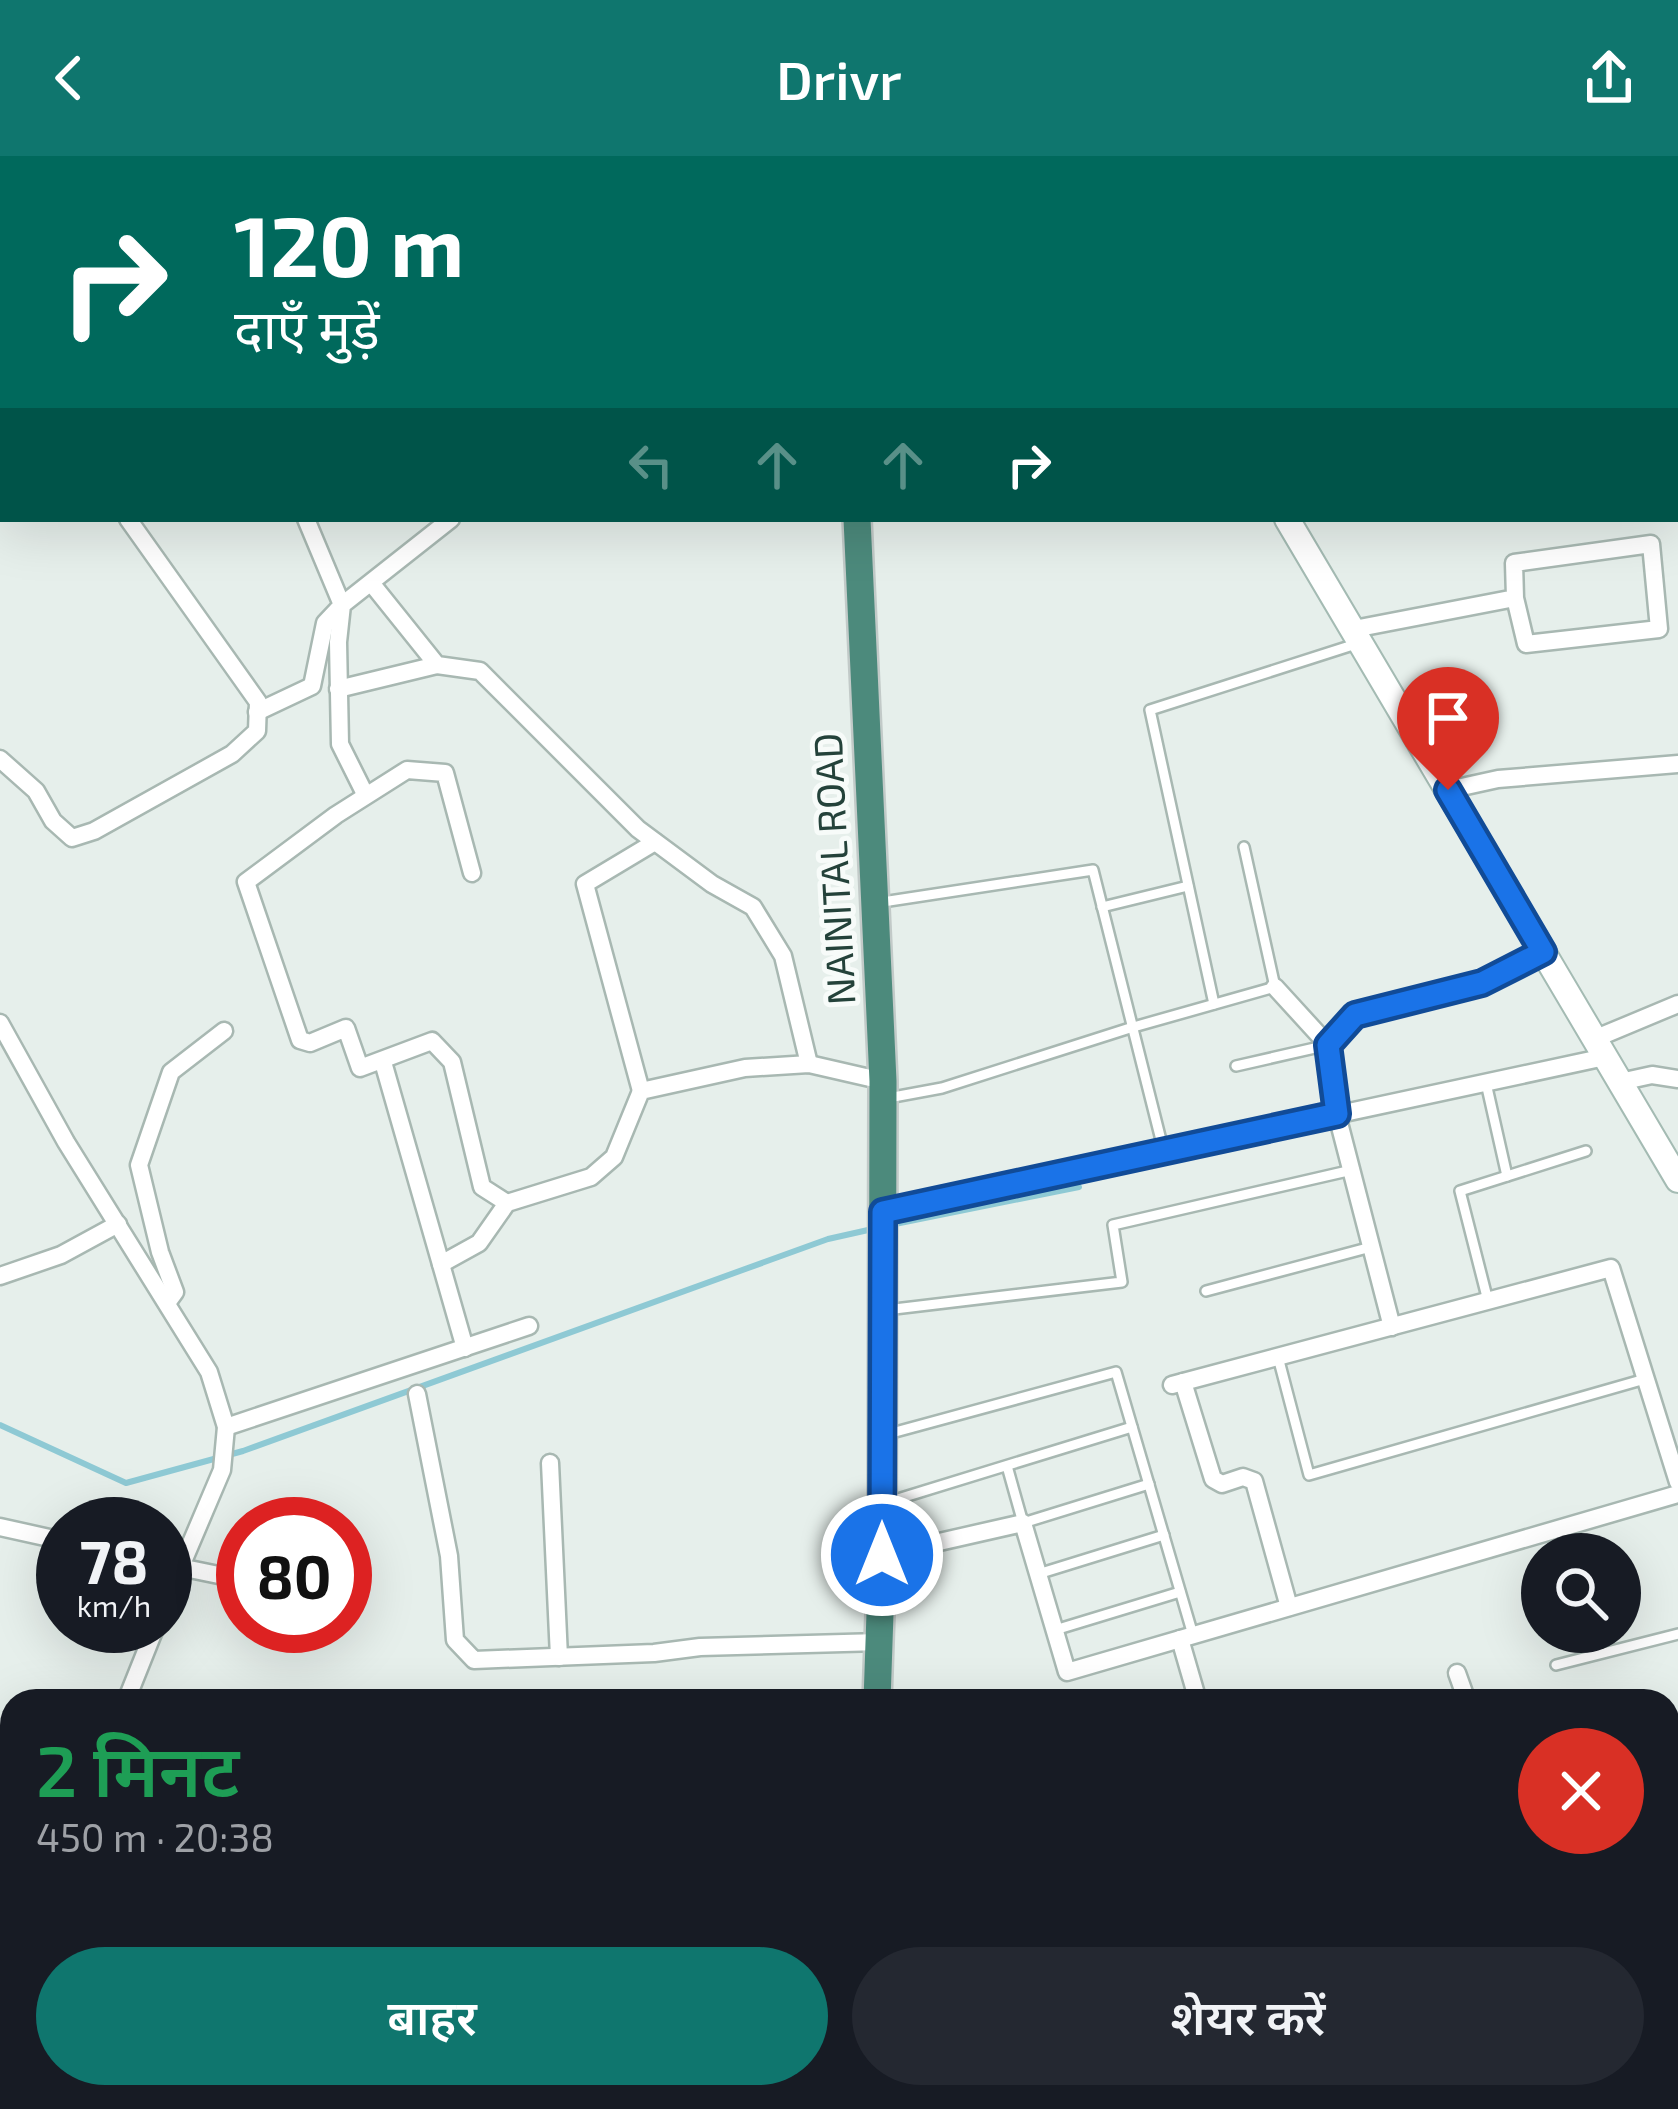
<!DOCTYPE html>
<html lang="hi">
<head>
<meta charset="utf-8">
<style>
  :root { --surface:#171b24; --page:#242831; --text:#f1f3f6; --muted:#9ea1a6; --accent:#0f766e }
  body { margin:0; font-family:"Exo 2","Noto Sans Devanagari",sans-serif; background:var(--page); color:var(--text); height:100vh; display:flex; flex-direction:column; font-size:45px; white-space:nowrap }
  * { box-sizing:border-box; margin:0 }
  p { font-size:39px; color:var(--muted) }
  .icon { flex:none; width:66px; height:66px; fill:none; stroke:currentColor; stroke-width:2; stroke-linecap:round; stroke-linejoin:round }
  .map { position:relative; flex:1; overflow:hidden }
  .sheet { position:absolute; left:0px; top:1533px; width:1680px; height:420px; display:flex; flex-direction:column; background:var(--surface); border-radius:36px 36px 0 0; box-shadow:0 12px 48px #0002 }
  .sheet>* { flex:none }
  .top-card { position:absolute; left:0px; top:0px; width:1680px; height:366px; box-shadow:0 12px 48px #0002; background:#00695c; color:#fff; overflow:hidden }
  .fabs { position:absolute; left:1521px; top:1377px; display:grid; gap:24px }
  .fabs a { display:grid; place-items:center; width:120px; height:120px; border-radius:50%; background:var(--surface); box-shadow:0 12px 48px #0002; font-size:60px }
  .speed { position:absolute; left:36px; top:1341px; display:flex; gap:24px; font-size:60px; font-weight:700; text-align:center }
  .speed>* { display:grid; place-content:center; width:156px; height:156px; border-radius:50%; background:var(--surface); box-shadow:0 12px 48px #0002; line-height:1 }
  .speed small { font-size:30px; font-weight:400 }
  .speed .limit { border:18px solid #d22; background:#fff; color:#111 }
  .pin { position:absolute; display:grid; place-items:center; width:102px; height:102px; color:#fff; margin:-123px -51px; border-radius:50% 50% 50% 0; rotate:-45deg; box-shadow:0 0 12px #0007 }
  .pin .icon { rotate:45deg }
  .me { position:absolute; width:132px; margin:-66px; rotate:0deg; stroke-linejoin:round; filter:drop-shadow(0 0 9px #0008) }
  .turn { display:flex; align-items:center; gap:42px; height:252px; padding:0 36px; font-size:54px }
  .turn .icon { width:156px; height:156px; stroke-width:2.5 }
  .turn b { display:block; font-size:84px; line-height:102px }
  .lanes { display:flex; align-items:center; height:114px; padding:0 36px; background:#0003; justify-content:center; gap:60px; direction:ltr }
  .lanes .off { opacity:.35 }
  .round { display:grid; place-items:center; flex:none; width:126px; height:126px; border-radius:63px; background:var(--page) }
  .summary { display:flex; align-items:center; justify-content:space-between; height:204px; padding:0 36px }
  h1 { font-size:72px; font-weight:600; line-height:90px; color:#1e9e55 }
  .cta { display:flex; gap:24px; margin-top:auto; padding:24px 36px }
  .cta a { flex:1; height:138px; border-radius:72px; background:var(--accent); color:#fff; font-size:48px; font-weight:600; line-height:138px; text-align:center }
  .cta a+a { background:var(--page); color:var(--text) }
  header { display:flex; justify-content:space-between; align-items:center; height:156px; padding:0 36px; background:var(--accent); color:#fff; font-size:54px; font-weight:600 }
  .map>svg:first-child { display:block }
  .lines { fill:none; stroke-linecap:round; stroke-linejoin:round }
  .stream { stroke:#8ec9d4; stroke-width:6 }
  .service-casing { stroke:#a8b8b2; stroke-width:14 }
  .minor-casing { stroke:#a8b8b2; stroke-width:21 }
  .tertiary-casing { stroke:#a8b8b2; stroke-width:26 }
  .secondary-casing { stroke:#a4bbb3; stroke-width:28 }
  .trunk-casing { stroke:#c2cac8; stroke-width:32 }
  .service { stroke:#fff; stroke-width:9 }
  .minor { stroke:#fff; stroke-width:16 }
  .tertiary { stroke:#fff; stroke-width:21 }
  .secondary { stroke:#fff; stroke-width:24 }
  .trunk { stroke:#4c8a7c; stroke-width:27 }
  .route-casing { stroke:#114b97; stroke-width:30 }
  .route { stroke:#1a73e8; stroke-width:21 }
  .labels { text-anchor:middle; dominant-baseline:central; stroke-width:10; stroke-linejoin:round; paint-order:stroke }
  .street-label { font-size:39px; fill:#24423a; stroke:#f7fbf9 }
</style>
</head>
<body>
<header><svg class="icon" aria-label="back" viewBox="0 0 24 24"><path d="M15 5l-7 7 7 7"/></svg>Drivr<svg class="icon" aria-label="share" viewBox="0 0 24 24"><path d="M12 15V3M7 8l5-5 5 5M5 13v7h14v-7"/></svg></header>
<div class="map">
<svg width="1678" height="1953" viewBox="0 0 1678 1953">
  <rect width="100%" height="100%" fill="#e6efeb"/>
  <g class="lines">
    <!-- stream -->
    <g class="stream">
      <path d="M890,1069L1079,1031"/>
      <path d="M0,1269L126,1327L243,1295L828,1083L877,1072"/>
    </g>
    <!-- service casing -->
    <g class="service-casing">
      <g id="service">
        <path d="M876,747L1093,714L1164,996"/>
        <path d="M1102,751L1188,730"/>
        <path d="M1214,848L1150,554L1356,488"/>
        <path d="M1236,910L1328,889L1355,859L1482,827L1540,798"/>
        <path d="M1486,927L1507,1020"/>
        <path d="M888,942L942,932L1130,872L1275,831L1244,691"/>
        <path d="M1206,1135L1371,1091"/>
        <path d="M1488,1145L1460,1035L1586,995"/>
        <path d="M886,1154L1122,1126L1113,1069L1352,1014"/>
        <path d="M1278,1201L1309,1319L1645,1223"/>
        <path d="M888,1278L1116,1216L1193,1479"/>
        <path d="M1007,1310L1023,1367L1149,1328"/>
        <path d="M888,1346L1132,1271"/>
        <path d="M1038,1418L1164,1379"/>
        <path d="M1055,1474L1180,1436"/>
        <path d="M1556,1509L1678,1478"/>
        <path d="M1407,1941L1410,1953"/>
      </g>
    </g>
    <!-- minor casing -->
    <g class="minor-casing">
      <g id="minor">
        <path d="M378,0L381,3"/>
        <path d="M149,3L155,0"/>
        <path d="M1501,3V0"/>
        <path d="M0,72L3,77"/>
        <path d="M1677,182H1678"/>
        <path d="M0,207L3,206"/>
        <path d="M1677,238H1678"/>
        <path d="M0,335L3,334"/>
        <path d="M372,428L437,509L480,515L638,673L712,728L753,751L783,800L809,908"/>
        <path d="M1354,473L1515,442L1514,407L1651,388L1659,473L1526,488L1515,442"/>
        <path d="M338,533L437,509"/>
        <path d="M257,556L312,530L325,467L342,449L306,363"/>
        <path d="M0,603L36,635L53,665L72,682L94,675L232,598L257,575L258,546L128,363"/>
        <path d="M1448,634L1498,623L1678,608"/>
        <path d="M365,638L340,588L338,486L342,449L451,363"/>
        <path d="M472,717L445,617L407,614L336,659L246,726L300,884L310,887L346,872L360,912L432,885L452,906L482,1031L507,1047"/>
        <path d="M1275,831L1328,889L1337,959L1392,1171"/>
        <path d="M0,867L66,986L209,1216L226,1271L222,1314L165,1448"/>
        <path d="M1594,883L1678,848"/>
        <path d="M383,906L465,1192"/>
        <path d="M1620,926L1652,919L1678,923"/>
        <path d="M641,935L585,728L655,686"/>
        <path d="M883,1056L1605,901"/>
        <path d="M441,1108L479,1087L507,1047L591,1021L614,1001L641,935L745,912L809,908L883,925"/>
        <path d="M0,1120L61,1099L118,1068"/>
        <path d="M167,1147L175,1136L160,1096L139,1009L171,916L224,875"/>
        <path d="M1183,1226L1213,1323L1222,1328L1243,1321L1254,1325L1289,1451"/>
        <path d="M1172,1229L1611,1112L1678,1326"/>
        <path d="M417,1238L449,1400L455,1484L474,1504L654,1497L700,1491L880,1486"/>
        <path d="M226,1271L529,1170"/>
        <path d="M550,1307L559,1501"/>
        <path d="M0,1371L63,1385"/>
        <path d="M882,1399L1023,1367L1067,1516L1678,1338"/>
        <path d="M165,1408L243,1424"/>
        <path d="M1180,1483L1198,1545"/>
        <path d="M1457,1517L1467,1545"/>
        <path d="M126,1545L156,1470"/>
        <path d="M144,1941L176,1953"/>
        <path d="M1246,1941L1248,1953"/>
        <path d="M1038,1953V1941"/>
      </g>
    </g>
    <!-- tertiary casing -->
    <g class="tertiary-casing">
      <g id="tertiary">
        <path d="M0,1646L12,1649"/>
        <path d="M0,1880L12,1849"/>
        <path d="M1456,1941L1678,1946"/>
      </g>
    </g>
    <!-- secondary casing -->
    <g class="secondary-casing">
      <g id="secondary">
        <path d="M1057,0L1059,3"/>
        <path d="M1287,363L1678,1024"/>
      </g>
    </g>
    <!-- trunk casing -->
    <g class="trunk-casing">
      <g id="trunk">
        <path d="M843,0V3"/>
        <path d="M857,363L883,925L882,1399L877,1545"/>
        <path d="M843,1941L845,1953"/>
        <path d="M808,1953L812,1941"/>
      </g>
    </g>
    <!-- service -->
    <use href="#service" class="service"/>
    <!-- minor -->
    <use href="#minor" class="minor"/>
    <!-- tertiary -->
    <use href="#tertiary" class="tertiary"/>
    <!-- secondary -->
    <use href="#secondary" class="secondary"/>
    <!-- trunk -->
    <use href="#trunk" class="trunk"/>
  </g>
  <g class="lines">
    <!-- route casing -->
    <g class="route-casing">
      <path id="route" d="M882,1399L883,1056L1337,958L1328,889L1355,859L1482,827L1543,796L1448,634"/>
    </g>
    <!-- route -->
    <use href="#route" class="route"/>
  </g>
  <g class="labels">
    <!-- street labels -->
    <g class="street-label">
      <text transform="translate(833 713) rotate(-93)">NAINITAL ROAD</text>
    </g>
  </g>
</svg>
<div class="fabs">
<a><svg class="icon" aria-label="search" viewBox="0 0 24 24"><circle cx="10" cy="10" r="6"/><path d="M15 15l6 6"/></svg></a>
</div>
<div class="speed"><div>78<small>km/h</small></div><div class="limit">80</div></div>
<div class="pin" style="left:1448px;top:634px;background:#d93025"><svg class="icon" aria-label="arrive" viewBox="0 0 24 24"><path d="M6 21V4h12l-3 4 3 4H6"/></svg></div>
<svg class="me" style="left:882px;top:1399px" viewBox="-20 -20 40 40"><circle r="17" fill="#1a73e8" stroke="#fff" stroke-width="3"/><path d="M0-11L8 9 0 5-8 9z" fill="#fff"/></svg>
<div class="top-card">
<div class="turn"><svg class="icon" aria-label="right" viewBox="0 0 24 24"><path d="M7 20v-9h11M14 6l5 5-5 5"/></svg><div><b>120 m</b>दाएँ मुड़ें</div></div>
<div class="lanes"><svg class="icon off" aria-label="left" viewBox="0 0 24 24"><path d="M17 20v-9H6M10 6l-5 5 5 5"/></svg><svg class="icon off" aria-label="ahead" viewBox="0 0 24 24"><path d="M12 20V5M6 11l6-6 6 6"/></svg><svg class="icon off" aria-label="ahead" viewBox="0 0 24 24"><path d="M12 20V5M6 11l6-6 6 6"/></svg><svg class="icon" aria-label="right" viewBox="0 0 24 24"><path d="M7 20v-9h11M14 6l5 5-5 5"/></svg></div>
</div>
<section class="sheet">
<div class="summary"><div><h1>2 मिनट</h1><p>450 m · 20:38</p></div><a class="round" style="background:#d93025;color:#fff"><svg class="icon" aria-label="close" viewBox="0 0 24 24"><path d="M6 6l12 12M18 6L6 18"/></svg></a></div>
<div class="cta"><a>बाहर</a><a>शेयर करें</a></div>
</section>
</div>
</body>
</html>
